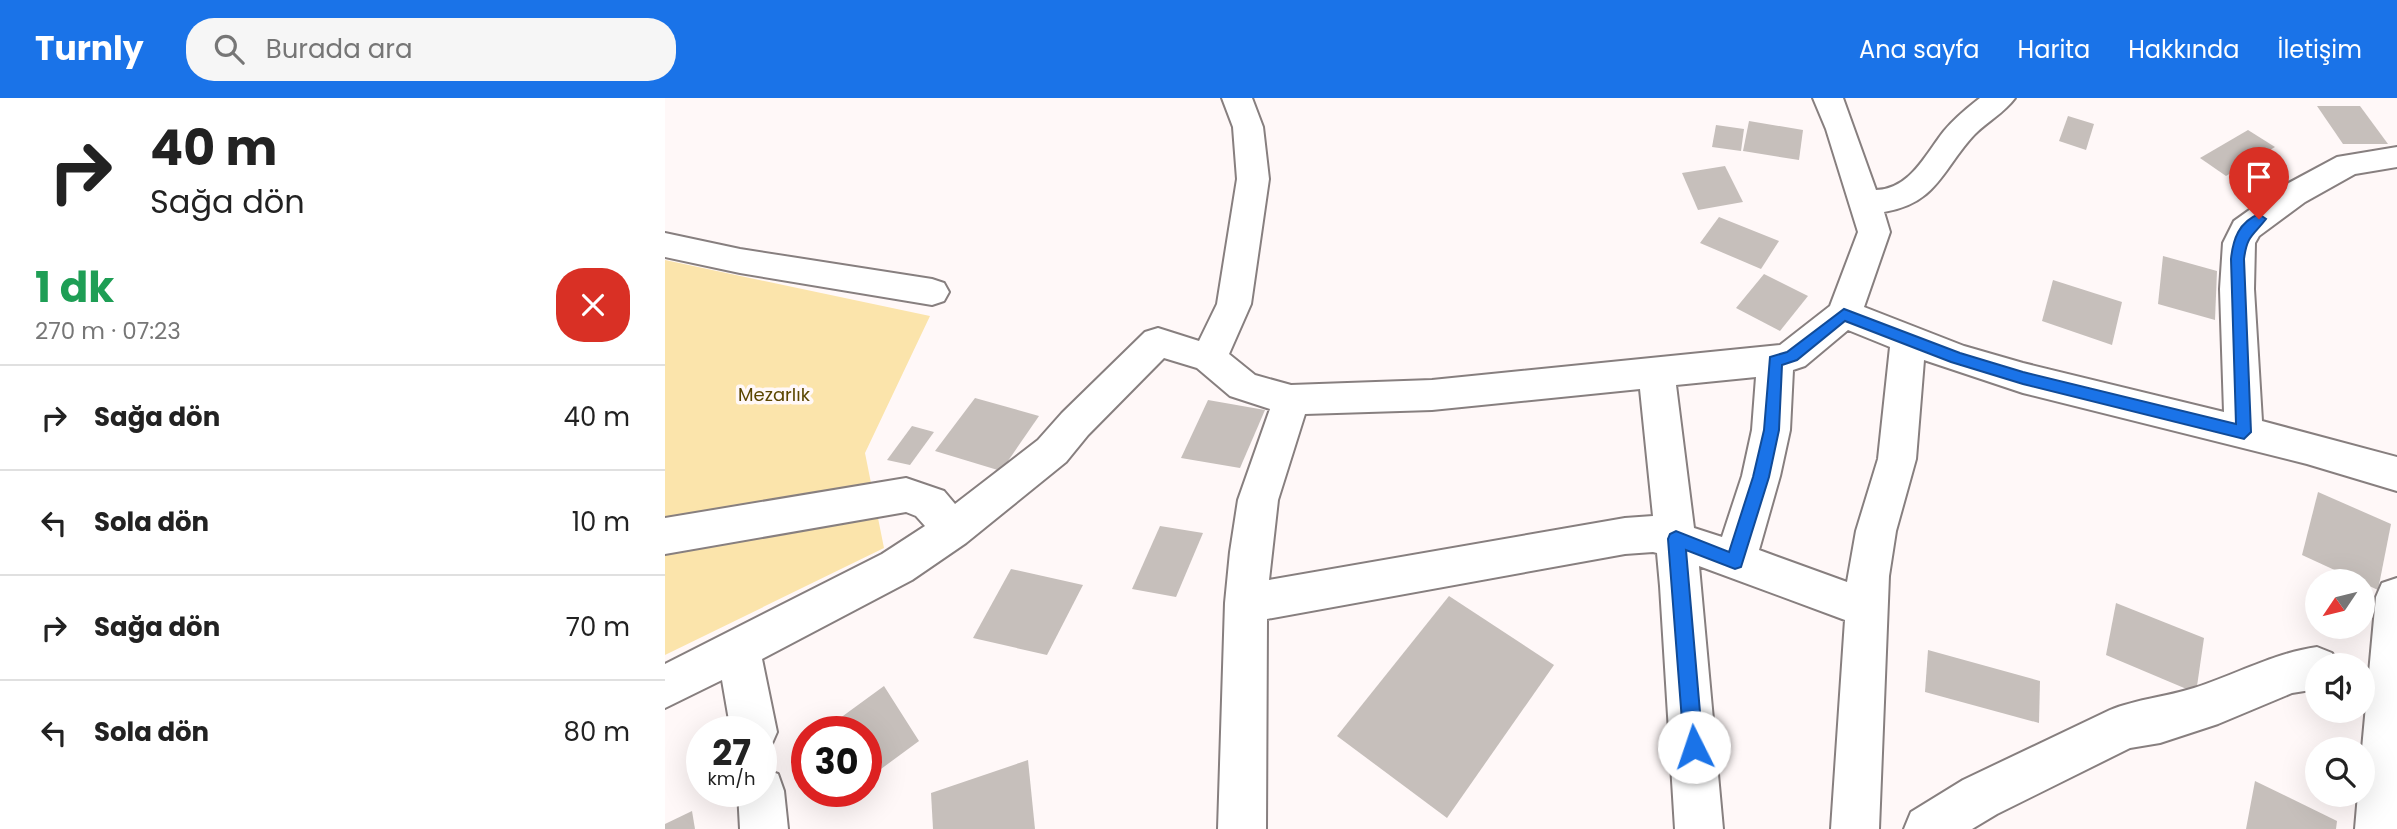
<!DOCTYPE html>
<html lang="tr">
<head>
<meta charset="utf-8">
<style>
  :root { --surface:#fff; --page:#f6f6f6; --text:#222; --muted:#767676; --line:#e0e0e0; --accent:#1a73e8 }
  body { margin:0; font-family:Poppins,sans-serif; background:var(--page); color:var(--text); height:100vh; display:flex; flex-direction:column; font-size:26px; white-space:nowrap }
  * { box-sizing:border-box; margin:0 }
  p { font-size:23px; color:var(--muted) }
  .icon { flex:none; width:38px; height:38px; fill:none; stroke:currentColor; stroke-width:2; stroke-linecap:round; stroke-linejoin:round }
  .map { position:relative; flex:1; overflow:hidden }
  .drawer { display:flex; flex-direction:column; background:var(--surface); width:665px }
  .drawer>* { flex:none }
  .top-card { background:#fff; color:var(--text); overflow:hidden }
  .needle { width:46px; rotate:235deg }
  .buttons { position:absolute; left:1640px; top:471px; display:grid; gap:14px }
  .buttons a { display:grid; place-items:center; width:70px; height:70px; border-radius:50%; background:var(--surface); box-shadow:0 7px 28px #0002; font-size:35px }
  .speed { position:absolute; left:21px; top:618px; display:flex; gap:14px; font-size:35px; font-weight:700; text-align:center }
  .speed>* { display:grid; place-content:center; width:91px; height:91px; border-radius:50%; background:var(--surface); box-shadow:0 7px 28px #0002; line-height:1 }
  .speed small { font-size:18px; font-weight:400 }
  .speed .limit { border:10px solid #d22; background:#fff; color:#111 }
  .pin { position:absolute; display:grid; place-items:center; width:60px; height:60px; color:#fff; margin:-72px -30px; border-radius:50% 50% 50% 0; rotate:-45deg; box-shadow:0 0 7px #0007 }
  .pin .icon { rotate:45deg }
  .me { position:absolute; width:77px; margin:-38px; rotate:356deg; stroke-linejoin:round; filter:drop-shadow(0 0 5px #0008) }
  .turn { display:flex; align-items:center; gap:24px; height:147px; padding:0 35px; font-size:32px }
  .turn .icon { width:91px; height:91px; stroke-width:2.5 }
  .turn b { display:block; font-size:49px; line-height:60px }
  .round { display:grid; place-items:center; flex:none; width:74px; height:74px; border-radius:28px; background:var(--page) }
  .head { display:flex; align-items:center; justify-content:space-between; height:119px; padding:0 35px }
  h1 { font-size:42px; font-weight:700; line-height:52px; color:#1e9e55 }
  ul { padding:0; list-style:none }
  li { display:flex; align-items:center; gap:21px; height:105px; padding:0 35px; border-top:2px solid var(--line) }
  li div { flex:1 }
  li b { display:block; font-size:26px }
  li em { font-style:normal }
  header { display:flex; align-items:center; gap:42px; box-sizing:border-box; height:98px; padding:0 35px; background:var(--accent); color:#fff }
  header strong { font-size:33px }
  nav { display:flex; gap:38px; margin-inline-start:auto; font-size:24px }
  .search { width:490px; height:63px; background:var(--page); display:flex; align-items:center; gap:18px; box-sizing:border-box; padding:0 24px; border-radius:28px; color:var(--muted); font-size:26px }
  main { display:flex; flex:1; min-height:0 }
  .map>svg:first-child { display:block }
  .green { fill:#fbe4ab }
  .building { fill:#c6bfbb }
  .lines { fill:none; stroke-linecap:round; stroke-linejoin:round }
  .minor-casing { stroke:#877f7f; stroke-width:4 }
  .minor { fill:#fff; fill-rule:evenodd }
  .route { fill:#1a73e8; stroke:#114b97; stroke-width:2 }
  .labels { text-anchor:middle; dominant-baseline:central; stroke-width:7; stroke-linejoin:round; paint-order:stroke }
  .park-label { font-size:18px; fill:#5b4600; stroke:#fff8f8 }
</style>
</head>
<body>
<header>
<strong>Turnly</strong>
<div class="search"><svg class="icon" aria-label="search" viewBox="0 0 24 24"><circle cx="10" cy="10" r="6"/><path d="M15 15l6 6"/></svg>Burada ara</div>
<nav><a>Ana sayfa</a><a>Harita</a><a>Hakkında</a><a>İletişim</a></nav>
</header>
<main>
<section class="drawer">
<div class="top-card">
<div class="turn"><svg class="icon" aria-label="right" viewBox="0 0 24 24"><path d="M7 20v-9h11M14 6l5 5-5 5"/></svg><div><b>40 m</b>Sağa dön</div></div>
</div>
<div class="head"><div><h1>1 dk</h1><p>270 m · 07:23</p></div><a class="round" style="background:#d93025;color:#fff"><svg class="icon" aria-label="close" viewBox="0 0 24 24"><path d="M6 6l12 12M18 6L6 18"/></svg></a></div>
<ul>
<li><svg class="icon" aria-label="right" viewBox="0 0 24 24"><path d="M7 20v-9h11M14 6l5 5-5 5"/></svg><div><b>Sağa dön</b></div><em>40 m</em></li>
<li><svg class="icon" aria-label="left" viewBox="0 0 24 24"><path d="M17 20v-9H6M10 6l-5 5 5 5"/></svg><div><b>Sola dön</b></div><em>10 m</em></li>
<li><svg class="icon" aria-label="right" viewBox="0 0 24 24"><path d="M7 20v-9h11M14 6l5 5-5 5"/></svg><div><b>Sağa dön</b></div><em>70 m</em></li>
<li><svg class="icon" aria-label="left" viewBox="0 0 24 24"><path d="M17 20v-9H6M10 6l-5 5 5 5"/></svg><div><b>Sola dön</b></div><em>80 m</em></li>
</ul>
</section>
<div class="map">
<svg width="1732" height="731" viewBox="0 0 1732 731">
  <rect width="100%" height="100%" fill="#fff8f8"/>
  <!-- green -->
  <path class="green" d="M0,162L265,218L200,355L219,450L0,557Z"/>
  <!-- building -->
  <g class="building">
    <path d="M1652,8H1695L1723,46H1678Z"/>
    <path d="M1403,18L1429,26L1421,52L1394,43Z"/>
    <path d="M1084,23L1138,32L1134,62L1078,53Z"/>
    <path d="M1051,27L1079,31L1076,53L1047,49Z"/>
    <path d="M1583,32L1610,49L1561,78L1535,60Z"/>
    <path d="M1060,68L1078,104L1033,112L1017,75Z"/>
    <path d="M1054,119L1114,143L1096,171L1035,145Z"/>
    <path d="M1498,158L1552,173L1550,222L1493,206Z"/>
    <path d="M1099,176L1143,198L1115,233L1071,210Z"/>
    <path d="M1388,182L1457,204L1447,247L1377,223Z"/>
    <path d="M310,300L374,318L336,373L270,353Z"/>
    <path d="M543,302L600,312L575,370L516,360Z"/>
    <path d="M247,328L269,334L245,367L222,362Z"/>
    <path d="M1653,394L1726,426L1713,492L1637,457Z"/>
    <path d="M495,428L538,435L511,499L467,491Z"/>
    <path d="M346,471L418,487L382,557L308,540Z"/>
    <path d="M784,498L889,567L782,720L672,638Z"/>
    <path d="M1451,505L1539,540L1531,595L1441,557Z"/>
    <path d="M1263,552L1375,583L1374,625L1260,594Z"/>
    <path d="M219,588L254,643L201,682V634H156Z"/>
    <path d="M363,662L370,731H268L266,695Z"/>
    <path d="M1590,683L1672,723L1671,731H1581Z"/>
    <path d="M27,713L30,731H0V726Z"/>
  </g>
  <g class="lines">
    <!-- minor casing -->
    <g class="minor-casing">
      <g id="minor">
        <path d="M557,0H587L598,29L604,81L586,206L564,256L590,277L626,287L767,282L1115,247L1165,208L1193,134L1161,31L1148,0H1178L1211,92C1245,91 1260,57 1279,33C1289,21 1302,10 1315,0H1350C1340,14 1322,24 1310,36C1277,71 1273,105 1219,114L1225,134L1199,209L1299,248L1358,265L1559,314L1555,191L1558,145L1569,123L1618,88L1672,59L1732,49V69L1690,76L1640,104L1594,138L1590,145L1589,191L1597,323L1732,359V393L1642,366L1358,295L1259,262L1251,361L1231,433L1224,478L1214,731H1166L1180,522L1034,468L1058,731H1010L995,488L992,455L988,454L960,456L602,521L601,731H553L560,505L565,454L573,402L605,311L565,298L532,270L499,260L423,337L401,364L301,445L247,482L97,561L112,634L105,650L96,654V634H66L57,582L0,610V566L217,456L260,428L251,418L241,414L0,456V420L241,380L279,393L290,406L373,342L397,315L480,234L493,230L534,243L552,206L572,81L568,29ZM1183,232L1225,249L1213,361L1191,433L1182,484L1094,452L1115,378L1125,332L1128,272L1140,268ZM1091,279L1087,332L1077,378L1057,439L1029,430L1011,287ZM975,291L988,418L960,420L604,482L613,402L640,316L767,312Z"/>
        <path d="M0,135L75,151L267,181L279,185L284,194L279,203L267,207L75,175L0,159Z"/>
        <path d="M1732,480V731H1690L1693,696H1698L1697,651L1711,499L1717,485Z"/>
        <path d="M1652,549L1667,555L1673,567H1652V591L1627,595L1553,626L1495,645L1465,650L1332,716L1307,731H1239L1246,714L1298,682L1445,612C1472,601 1501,599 1529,590C1570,577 1609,555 1652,549Z"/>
        <path d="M96,670L113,676L119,693L123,731H75L73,693H96Z"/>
      </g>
    </g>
    <!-- minor -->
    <use href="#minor" class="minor"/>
  </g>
  <!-- route -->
  <path class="route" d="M1594,116L1601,121C1588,138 1582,137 1579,161L1586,334L1579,341L1358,286L1286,264L1180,223L1132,262L1117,267L1114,332L1104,379L1076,469L1070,471L1021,452L1038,649L1036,656L1029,659L1022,656L1019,649L1003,441L1005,436L1011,433L1064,454L1088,379L1099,332L1105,259L1122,254L1179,211L1295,255L1358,274L1571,326L1566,161C1568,141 1574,124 1594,116Z"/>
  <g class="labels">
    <!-- park labels -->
    <g class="park-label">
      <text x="109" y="296">Mezarlık</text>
    </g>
  </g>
</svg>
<div class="buttons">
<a><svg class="needle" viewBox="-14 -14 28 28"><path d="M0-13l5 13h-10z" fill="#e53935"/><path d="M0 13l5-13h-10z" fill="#767676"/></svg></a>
<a><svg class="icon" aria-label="sound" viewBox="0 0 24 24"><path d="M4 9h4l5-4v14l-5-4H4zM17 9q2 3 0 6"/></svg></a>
<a><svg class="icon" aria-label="search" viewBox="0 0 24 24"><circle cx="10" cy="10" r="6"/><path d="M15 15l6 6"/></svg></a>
</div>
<div class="speed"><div>27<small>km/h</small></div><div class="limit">30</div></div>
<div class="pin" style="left:1594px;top:121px;background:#d93025"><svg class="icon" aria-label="arrive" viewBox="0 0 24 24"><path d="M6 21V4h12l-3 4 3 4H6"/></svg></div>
<svg class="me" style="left:1029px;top:649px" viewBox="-20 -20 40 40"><circle r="19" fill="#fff"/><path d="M0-13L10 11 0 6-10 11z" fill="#1a73e8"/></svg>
</div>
</main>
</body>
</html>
